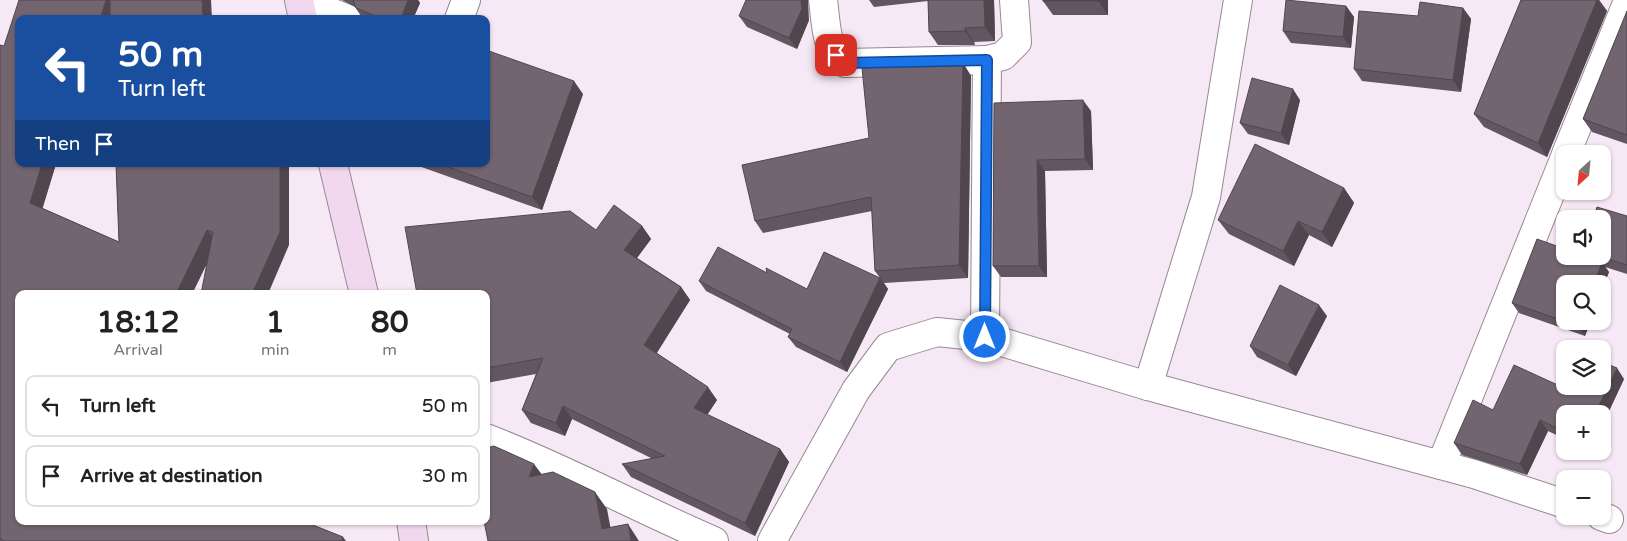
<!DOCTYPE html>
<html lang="en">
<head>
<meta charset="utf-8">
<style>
  :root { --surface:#fff; --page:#f2f2f2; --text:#222; --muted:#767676; --line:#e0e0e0 }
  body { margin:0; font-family:"Varela Round",sans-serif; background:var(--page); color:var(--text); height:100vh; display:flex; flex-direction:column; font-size:19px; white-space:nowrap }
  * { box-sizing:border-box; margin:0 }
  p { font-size:16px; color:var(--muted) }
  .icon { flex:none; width:28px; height:28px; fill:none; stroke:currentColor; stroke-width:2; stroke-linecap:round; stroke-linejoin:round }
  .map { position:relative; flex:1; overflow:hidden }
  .drawer { position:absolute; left:15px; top:290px; width:475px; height:235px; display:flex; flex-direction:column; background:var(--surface); border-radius:10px; box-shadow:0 1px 4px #0004 }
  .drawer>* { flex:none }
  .hud { position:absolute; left:15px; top:15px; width:475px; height:152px; border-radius:10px; box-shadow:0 1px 4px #0004; background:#1a4fa0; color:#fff; overflow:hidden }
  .needle { width:32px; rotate:206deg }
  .controls { position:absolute; left:1556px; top:145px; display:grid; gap:10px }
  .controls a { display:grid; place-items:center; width:55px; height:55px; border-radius:10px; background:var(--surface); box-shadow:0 1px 4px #0004; font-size:25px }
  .pin { position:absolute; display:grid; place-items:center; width:42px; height:42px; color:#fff; margin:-21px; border-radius:10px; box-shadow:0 2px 8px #0006 }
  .me { position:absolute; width:55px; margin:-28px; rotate:0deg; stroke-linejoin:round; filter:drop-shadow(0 0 4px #0008) }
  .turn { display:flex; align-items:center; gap:18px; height:105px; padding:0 20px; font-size:22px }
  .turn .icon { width:65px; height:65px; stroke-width:2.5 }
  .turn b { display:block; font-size:35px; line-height:42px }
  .then { display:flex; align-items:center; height:48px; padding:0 20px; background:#0003; gap:10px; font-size:19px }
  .eta { display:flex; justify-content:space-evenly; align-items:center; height:85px; text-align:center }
  .eta b { font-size:30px; font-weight:700; line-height:35px }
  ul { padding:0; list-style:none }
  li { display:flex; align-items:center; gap:15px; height:62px; margin:0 10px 8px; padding:0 10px; border:2px solid var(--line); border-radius:10px }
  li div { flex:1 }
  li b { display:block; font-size:19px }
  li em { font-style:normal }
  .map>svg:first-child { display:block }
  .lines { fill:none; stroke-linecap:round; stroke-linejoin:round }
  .street-casing { stroke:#968894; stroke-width:30 }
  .secondary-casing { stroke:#968894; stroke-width:30 }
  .street { stroke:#fff; stroke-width:28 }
  .secondary { stroke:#f2d8ef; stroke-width:28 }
  .wall { fill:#625760 }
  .shaded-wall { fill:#50474e }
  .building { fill:#726570; stroke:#50474e }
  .route-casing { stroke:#114b97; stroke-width:12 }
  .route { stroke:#1a73e8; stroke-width:9 }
</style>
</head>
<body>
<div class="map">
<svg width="1627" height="541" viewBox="0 0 1627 541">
  <rect width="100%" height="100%" fill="#f7e8f5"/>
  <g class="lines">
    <!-- street casing -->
    <g class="street-casing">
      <g id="street">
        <path d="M300,0L348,19"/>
        <path d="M823,0C826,20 825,53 845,63L987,60"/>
        <path d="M459,19L466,0"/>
        <path d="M1566,154L1627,3"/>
        <path d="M985,337L987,60L1003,56L1017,42L1014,0"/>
        <path d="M1148,386L1206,197L1238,0"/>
        <path d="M486,438C564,468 637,508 714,541"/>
        <path d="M1441,465L1565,157"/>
        <path d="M1601,516L1609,519"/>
        <path d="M772,541L856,390L888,347L937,332L985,337L1148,386L1474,474L1565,504"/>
      </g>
    </g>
    <!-- secondary casing -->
    <g class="secondary-casing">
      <g id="secondary">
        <path d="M299,0L303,19"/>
        <path d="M333,164L364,294"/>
        <path d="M411,521L414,541"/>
      </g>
    </g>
    <!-- street -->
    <use href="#street" class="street"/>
    <!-- secondary -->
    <use href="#secondary" class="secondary"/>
  </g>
  <!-- wall -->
  <g class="wall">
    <path d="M342,0H418L420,3L413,19H363L355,7Z"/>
    <path d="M869,0H994L995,41L974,42L975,45H938L929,32L928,1L874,7Z"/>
    <path d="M1108,0V15H1053L1043,1Z"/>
    <path d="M1521,0H1599L1607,11L1547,157L1484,127L1474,114Z"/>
    <path d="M1346,6L1354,17L1351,48L1291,43L1283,31Z"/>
    <path d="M1463,8L1471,19L1461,92L1362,81L1354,69L1418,16Z"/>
    <path d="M1627,11V144L1592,132L1583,119Z"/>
    <path d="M739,16L809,20L797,49L747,27Z"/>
    <path d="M19,19V164H56L42,208L119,242L116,164L289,245L207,263L192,294H19V521L346,541H0V46H4Z"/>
    <path d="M963,63L971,76L968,278L884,283L888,289L847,372L796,347L788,337L790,334L706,291L699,281L767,273L807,289L880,278L875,271L872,211L763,233L755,221L869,138Z"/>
    <path d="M583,94L542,210L413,164H486Z"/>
    <path d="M1300,100L1289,145L1248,134L1240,123Z"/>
    <path d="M994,103L1091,111L1093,170L1045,171L1047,277H1001L993,266Z"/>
    <path d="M1344,188L1354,203L1332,247L1309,235L1294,266L1229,234L1218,220Z"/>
    <path d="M1627,216V274L1605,267L1609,272L1602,289V284L1585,336L1519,313L1512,303L1565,256H1602Z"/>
    <path d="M642,226L651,239L637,258L681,287L690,300L657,353L717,400L707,415L780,449L789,462L755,536L631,477L622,464L653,459L572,419L565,436L531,423L522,410L536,374L486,383V294Z"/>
    <path d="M1327,316L1296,376L1257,357L1250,346Z"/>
    <path d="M1624,379L1602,426V414H1565V439L1548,431L1527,475L1462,455L1454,443L1493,410L1562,387Z"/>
  </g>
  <!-- shaded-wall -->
  <g class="shaded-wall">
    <path d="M106,0H117L113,19H100Z"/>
    <path d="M202,0H211L212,19H203Z"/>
    <path d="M408,0H418L420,3L413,19H401Z"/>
    <path d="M801,0H808L809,20L797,49L789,38Z"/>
    <path d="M984,0H994L995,41L985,27Z"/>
    <path d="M1098,0H1108V15L1098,1Z"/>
    <path d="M1597,0H1599L1607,11L1547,157L1538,143Z"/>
    <path d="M1346,6L1354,17L1351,48L1343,37Z"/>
    <path d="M1463,8L1471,19L1461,92L1453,80Z"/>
    <path d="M965,28L974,42L975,45L965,31Z"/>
    <path d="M963,63L971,76L968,278L959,265Z"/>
    <path d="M574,81L583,94L542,210L532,197Z"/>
    <path d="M1293,89L1300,100L1289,145L1281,133Z"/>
    <path d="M1083,100L1091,111L1093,170L1085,159Z"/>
    <path d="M1037,160L1045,171L1047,277L1039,266Z"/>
    <path d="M42,164H56L40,217L30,203Z"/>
    <path d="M280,164H289V245L268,294H252Z"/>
    <path d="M1344,188L1354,203L1332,247L1322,232Z"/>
    <path d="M1298,221L1309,235L1294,266L1283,251Z"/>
    <path d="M642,226L651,239L633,263L624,250Z"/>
    <path d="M207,230L217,243L192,294H176Z"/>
    <path d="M1602,262L1609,272L1602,289V284H1594Z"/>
    <path d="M880,278L888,289L847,372L840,362Z"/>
    <path d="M681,287L690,300L653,358L644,345Z"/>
    <path d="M1319,305L1327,316L1296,376L1288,365Z"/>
    <path d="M1580,321H1591L1585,336L1578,326Z"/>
    <path d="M1617,368L1624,379L1602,426V414H1595Z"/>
    <path d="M708,387L717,400L703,421L694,408Z"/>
    <path d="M563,406L572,419L565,436L556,423Z"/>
    <path d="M1540,420L1548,431L1527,475L1520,464Z"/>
    <path d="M780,449L789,462L755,536L745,523Z"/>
    <path d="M534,464L546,480L529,477Z"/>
    <path d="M595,492L607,509L613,541L602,529Z"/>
    <path d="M628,524L639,541H631Z"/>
    <path d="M343,537L346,541H341Z"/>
  </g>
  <!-- building -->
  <g class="building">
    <path d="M19,0H106L100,19H19V164H42L30,203L119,242L116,164H280V232L252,294H201L213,232L207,230L176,294H19V521H303L343,537L341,541H4L0,539V45L4,46Z"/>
    <path d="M110,0H202L203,19H110Z"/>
    <path d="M353,0H408L401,19H383L356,8Z"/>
    <path d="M746,0H801L802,9L789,38L739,16Z"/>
    <path d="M928,0H984L985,27L965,28V31L929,32Z"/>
    <rect x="1043" y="0" width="55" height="1"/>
    <path d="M1286,0L1346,6L1343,37L1283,31Z"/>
    <path d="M1521,0H1597L1538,143L1474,114Z"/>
    <path d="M1420,2L1463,8L1453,80L1354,69L1359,11L1418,16Z"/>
    <path d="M1627,11V135L1583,119Z"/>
    <path d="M486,50L574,81L532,197L440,164H486Z"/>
    <path d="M963,63L959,265L875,271L871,197L755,221L742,165L869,138L862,68Z"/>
    <path d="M1252,78L1293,89L1281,133L1240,123Z"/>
    <path d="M1083,100L1085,159L1037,160L1039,266H993L994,103Z"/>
    <path d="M1255,144L1344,188L1322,232L1298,221L1283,251L1218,220Z"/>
    <path d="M614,205L642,226L624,250L681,287L644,345L708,387L694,408L780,449L745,523L622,464L665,456L563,406L556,423L522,410L543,358L486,368V294H417L405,227L570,211L596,230Z"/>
    <path d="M1597,207L1627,216V265L1599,256H1602V219H1593Z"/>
    <path d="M1537,239L1565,249V256H1586L1602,262L1594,284H1565V321H1580L1578,326L1512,303Z"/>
    <path d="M718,247L767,273L766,268L807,289L824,252L880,278L840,362L788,337L792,329L699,281Z"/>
    <path d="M1280,285L1319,305L1288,365L1250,346Z"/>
    <path d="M1602,362L1617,368L1595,414H1565V432L1540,420L1520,464L1454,443L1473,400L1493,410L1514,365L1562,387L1565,380V386H1602Z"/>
    <path d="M494,446L534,464L529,477L553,472L595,492L602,529L628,524L631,541H488L484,521H486V448Z"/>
  </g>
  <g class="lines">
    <!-- route casing -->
    <g class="route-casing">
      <path id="route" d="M836,55L845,63L987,60L985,337"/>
    </g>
    <!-- route -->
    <use href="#route" class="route"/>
  </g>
</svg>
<div class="controls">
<a><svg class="needle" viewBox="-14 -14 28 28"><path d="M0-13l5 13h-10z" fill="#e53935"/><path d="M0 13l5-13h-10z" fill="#767676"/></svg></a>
<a><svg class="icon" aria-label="sound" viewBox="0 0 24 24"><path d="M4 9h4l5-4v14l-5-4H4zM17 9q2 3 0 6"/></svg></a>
<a><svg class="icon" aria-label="search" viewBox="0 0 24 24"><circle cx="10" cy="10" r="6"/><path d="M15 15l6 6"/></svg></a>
<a><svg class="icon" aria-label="layers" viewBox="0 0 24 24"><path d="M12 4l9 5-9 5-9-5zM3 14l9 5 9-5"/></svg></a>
<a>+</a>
<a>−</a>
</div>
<div class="pin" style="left:836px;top:55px;background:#d93025"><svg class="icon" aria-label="arrive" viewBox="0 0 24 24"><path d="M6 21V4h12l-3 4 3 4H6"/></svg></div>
<svg class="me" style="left:985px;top:337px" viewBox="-20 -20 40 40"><circle r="17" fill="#1a73e8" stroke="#fff" stroke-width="3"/><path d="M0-11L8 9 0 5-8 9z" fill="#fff"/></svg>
<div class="hud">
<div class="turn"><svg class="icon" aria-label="left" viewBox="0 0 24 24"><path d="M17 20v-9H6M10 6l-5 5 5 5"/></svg><div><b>50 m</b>Turn left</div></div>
<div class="then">Then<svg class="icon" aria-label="arrive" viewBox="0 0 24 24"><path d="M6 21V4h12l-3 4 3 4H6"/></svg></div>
</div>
<section class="drawer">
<div class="eta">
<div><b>18:12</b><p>Arrival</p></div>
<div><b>1</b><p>min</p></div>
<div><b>80</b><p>m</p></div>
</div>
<ul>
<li><svg class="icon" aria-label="left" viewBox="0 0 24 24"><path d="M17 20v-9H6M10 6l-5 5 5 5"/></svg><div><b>Turn left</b></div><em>50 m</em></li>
<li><svg class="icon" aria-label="arrive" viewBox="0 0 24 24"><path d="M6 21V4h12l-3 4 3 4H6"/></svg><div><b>Arrive at destination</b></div><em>30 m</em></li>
</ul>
</section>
</div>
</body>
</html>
